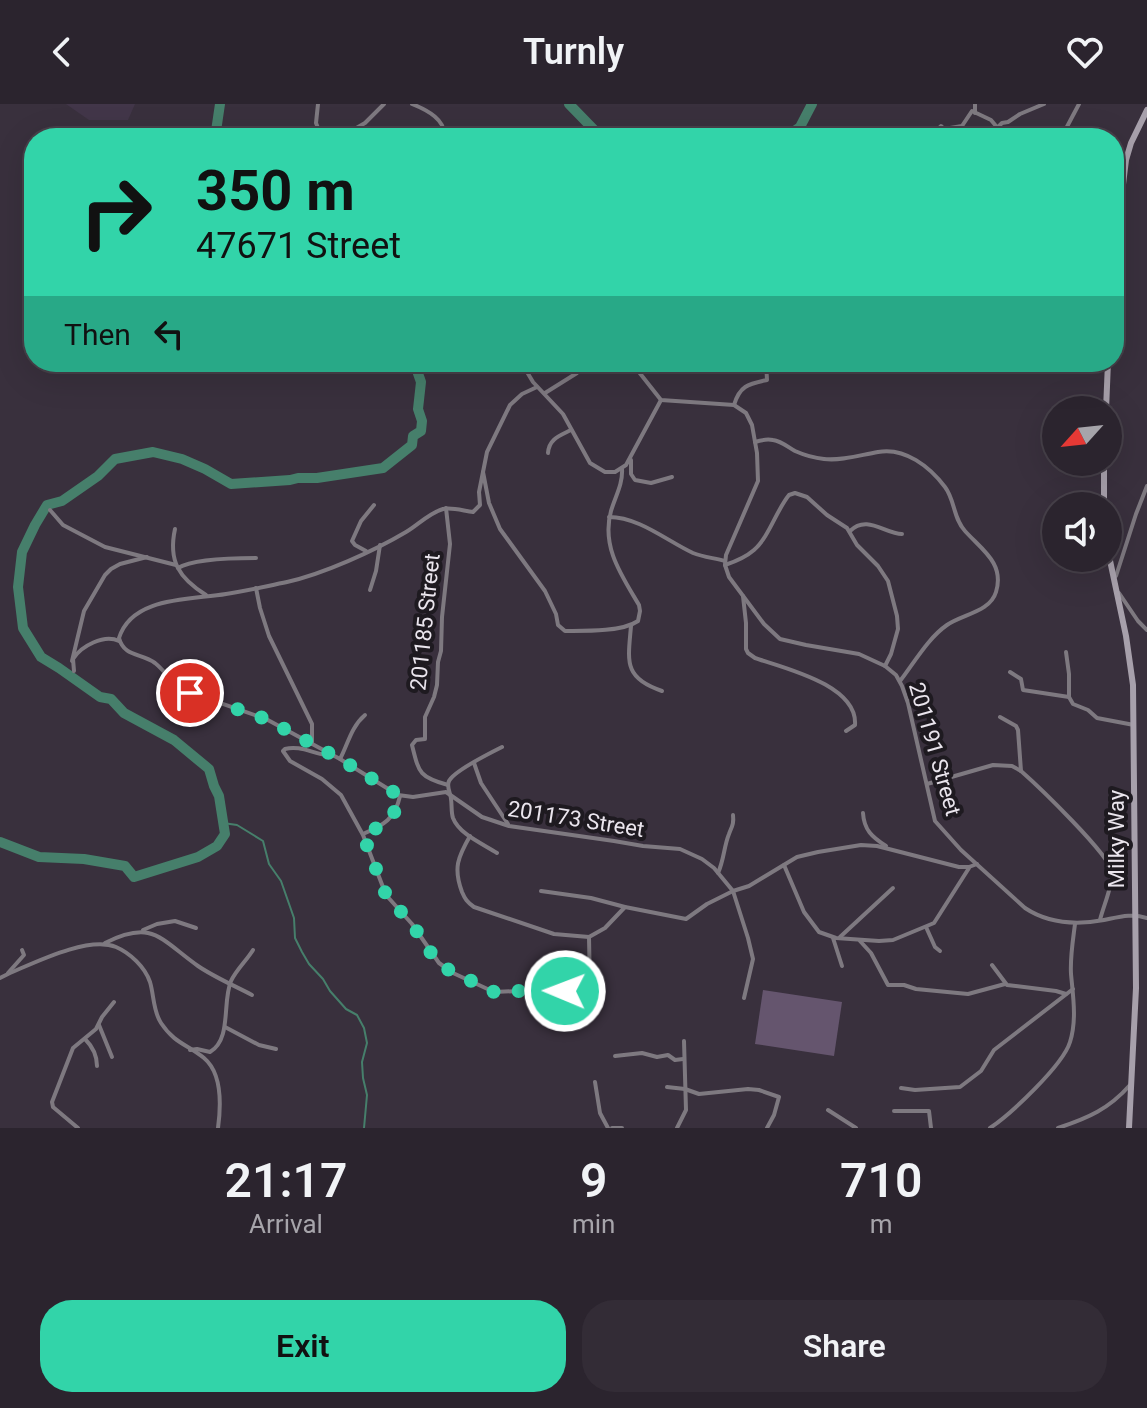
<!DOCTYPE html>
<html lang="en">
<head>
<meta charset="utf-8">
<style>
  :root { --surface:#2b242e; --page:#332c36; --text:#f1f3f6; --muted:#a6a4aa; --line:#47414a; --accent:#32d4a9 }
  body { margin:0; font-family:Roboto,sans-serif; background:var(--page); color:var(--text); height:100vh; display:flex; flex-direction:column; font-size:30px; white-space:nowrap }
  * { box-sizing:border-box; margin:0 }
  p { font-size:26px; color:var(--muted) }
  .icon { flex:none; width:44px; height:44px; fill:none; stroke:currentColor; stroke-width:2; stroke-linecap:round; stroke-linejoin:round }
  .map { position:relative; height:1024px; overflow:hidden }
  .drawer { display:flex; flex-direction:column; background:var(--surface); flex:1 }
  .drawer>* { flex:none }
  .guide { position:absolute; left:24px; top:24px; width:1100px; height:244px; border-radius:32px; box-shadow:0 8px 32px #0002,0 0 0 2px var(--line); background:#32d4a9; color:#111; overflow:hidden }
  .needle { width:52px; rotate:243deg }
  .controls { position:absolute; left:1042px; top:292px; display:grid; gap:16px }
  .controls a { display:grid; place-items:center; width:80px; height:80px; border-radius:50%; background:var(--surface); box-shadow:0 8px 32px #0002,0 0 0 2px var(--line); font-size:40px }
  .pin { position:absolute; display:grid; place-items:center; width:68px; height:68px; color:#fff; margin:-34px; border:4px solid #fff; border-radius:50%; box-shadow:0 2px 8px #0007 }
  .me { position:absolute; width:88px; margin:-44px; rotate:271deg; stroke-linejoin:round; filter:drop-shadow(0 0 6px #0008) }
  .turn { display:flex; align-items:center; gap:28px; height:168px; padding:0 40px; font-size:36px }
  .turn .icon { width:104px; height:104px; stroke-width:2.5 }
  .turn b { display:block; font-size:56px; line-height:68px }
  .then { display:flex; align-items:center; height:76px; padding:0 40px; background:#0003; gap:16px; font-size:30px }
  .eta { display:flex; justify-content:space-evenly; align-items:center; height:136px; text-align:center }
  .eta b { font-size:48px; font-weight:600; line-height:56px }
  .button { display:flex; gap:16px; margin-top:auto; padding:16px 40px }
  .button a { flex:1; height:92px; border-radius:32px; background:var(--accent); color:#111; font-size:32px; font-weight:600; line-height:92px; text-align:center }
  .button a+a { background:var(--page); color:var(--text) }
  header { display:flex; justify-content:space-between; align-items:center; height:104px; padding:0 40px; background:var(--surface); font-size:36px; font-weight:600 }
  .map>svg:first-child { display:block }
  .built { fill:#423649 }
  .green { fill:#65556e }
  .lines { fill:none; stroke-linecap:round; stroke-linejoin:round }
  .stream { stroke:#467f6b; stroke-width:2 }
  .river { stroke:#467f6b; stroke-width:10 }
  .street { stroke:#7e7980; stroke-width:4 }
  .secondary { stroke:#a7a0ab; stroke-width:6 }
  .route { stroke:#32d4a9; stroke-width:14; stroke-dasharray:0 25.2 }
  .labels { text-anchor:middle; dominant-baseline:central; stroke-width:8; stroke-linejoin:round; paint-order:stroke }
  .street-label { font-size:22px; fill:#eae5ed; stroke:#1e1a20 }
</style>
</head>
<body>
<header><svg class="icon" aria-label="back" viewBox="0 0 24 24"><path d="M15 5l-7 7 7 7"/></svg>Turnly<svg class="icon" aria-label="heart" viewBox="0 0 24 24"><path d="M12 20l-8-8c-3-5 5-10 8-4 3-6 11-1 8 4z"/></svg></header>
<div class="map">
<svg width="1147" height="1024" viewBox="0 0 1147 1024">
  <rect width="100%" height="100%" fill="#39303d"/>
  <!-- built -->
  <path class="built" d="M66,0H135L128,16H89Z"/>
  <!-- green -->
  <path class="green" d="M763,886L842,898L834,952L755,940Z"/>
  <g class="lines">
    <!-- stream -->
    <path class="stream" d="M223,719L237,721L263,737L269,760L281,777L294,814L295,834L302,848L309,860L323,875L330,887L346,905L357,911L364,924L367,939L362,958L363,974L367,991L364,1024"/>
    <!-- river -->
    <g class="river">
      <path d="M569,0L602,34"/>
      <path d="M215,34L220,0"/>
      <path d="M784,34L800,23L812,0"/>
      <path d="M0,738L39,753L84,755L125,762L134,773L198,753L217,742L225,730L219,692L214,682L209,665L174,636L124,609L111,595L100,593L59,564L41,553L23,524L18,483L22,448L35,421L47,401L62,397L98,372L115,355L153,348L182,355L205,365L231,380L290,376L298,374H317L383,364L412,341L413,332L421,327L422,317L418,305L421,278L414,258"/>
    </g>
    <!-- street -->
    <g class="street">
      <path d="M318,0L316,19L322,34L346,30L365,19L384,0"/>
      <path d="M412,0C427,6 447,16 444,34"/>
      <path d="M975,0V9"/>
      <path d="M997,24L1002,19L1008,18L1020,10L1044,0"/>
      <path d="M829,34L837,31L838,34"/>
      <path d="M901,34L910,31L913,27C923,28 934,30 941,22L944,25L962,22L972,7L991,16L1006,34"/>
      <path d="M1061,34L1079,0"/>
      <path d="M521,258L533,278L563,310L590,359L605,368H615L626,361L661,296"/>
      <path d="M631,258L661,296L734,301L746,309L752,321L757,349L758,377L726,451L725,461L729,473L764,520L780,535L806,541L859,550L885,562L896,571L902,582L908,599L935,717L961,746L1025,804C1049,820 1077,821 1104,816C1119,813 1132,809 1147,814"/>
      <path d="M676,258H693"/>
      <path d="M537,283L522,290L510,301L487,348L483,368L489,399L500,425L545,487L556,510L558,521L565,527C584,527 622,528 638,517L640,507L639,501C622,472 601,443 611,407C615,393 623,380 622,365"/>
      <path d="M545,289L577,269L587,258"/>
      <path d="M734,301C740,281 749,280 767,276L766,258"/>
      <path d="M755,338C761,336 767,335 773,336C781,337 788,343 795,347C804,351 814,354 824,355C842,357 860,351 878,348C905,343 930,363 945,383C955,396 953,414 965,427C981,445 1005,459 996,488C990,508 963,510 947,521C928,534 914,559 900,577"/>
      <path d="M548,349C549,335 559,332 571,326"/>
      <path d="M631,356V370L635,376L651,379L672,373"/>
      <path d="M483,368L479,388L480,401L473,408C464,407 452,403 443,405C429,409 418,421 406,428C374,447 323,470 287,478C267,482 247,487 226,490C191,496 132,492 119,534C124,553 141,549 155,559C165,567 172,579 183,586L266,615L340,655L398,691L413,693L446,688L482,713L509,722L614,737L643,742L680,745L702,755L714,764L733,787L748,834L753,855L744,894"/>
      <path d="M446,404L450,440L442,513L441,547L438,558L437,581L434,593L425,613V635L416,636L412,641C419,669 419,673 448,681"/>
      <path d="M50,406L63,421L105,443L176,461"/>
      <path d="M609,413C639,413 667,437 693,449C703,453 714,454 725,457"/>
      <path d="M175,425C168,457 179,474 206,491"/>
      <path d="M850,427C867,410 885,430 902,430"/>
      <path d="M366,447L355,441L352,437L361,417L374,401"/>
      <path d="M725,461C734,458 746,453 754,446C769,433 776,407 789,391L795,389L807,393L827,411L847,424L857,441L878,462L888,477L897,512L898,525L891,550L885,562"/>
      <path d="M178,464C193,455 237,454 256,454"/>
      <path d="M1116,472L1136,410L1147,382"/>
      <path d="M256,484L260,504L269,532L312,620V640"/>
      <path d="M370,486L376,467L380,441"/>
      <path d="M1119,489L1138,517L1147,526"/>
      <path d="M743,492L746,519V545L748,549L755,554C784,564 858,581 855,621L846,627"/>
      <path d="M631,522C628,557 623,574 662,587"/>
      <path d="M1066,548L1069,570V593L1073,600L1088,606L1097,614L1134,621"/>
      <path d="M72,557L84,507L105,471L111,465L120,460L147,453"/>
      <path d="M74,567L73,555C81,542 104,530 119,537"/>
      <path d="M1010,568L1021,575L1023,586L1069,593"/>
      <path d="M1000,613L1016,622L1018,626L1021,667"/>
      <path d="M326,648V651C312,649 299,641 285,645L283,647L290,657L322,675L341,691L363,731L386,791L412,820L439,859L453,869L494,888L543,886L587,889L590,885L589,833"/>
      <path d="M340,655C348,640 351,623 365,611"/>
      <path d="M474,659L481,679L508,720"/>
      <path d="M927,680L993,661L1012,662L1021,667C1038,682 1110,751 1112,768C1113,781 1103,803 1100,816"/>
      <path d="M863,709C864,726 872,733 886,742"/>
      <path d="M363,730C384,721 395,715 400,692"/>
      <path d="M470,732C458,753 453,764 462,788C465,795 467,798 474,803L554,830L589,833L605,824L625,803"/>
      <path d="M497,749C483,740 459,730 453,714C451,708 452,701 451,695C451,690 446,683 449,677C454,667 490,649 502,643"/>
      <path d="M784,761L804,808L819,828L836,834L879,837L893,836L934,819L969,764"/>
      <path d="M718,769C724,756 724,742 729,730C732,722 734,720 733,711"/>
      <path d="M541,787L591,794L625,803L686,815L707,800L733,787L749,782L797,753L818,748L861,741L877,742L959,763H969L977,760"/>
      <path d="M926,823L935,843L940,847"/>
      <path d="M143,826L157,820L175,817L196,824"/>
      <path d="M840,833L893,784"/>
      <path d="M833,834L842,862"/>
      <path d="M860,837L871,849L888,881H904L916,885L968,890L1005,880"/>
      <path d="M105,839C153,815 160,835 198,862C214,873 235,882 252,891"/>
      <path d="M992,861L1007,881L1056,887L1066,890"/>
      <path d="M8,869L24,851L22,846"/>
      <path d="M0,874L10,869C36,858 88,832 116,843C130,849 145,863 150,878C154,891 153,907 161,919C175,940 187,940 204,954C223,970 221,1002 218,1024"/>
      <path d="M99,921L112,953"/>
      <path d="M225,923L259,941L276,945"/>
      <path d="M85,935C93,943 97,951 97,962"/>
      <path d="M190,946L197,945L210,948C232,935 222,898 231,877C236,866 247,856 253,846"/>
      <path d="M615,952L642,949L657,953L668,951L675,956L683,955"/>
      <path d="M595,978L600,1009L608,1024"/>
      <path d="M667,983L685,985L699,990L748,985L759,986L779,993L774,1011L767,1024"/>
      <path d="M901,984L915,986L960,983L981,967L994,946L1073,885"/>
      <path d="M828,1006L856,1024"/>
      <path d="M894,1007H929L931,1024"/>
      <path d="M78,1024L53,1003L52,998L73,944L96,925L102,913L114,898"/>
      <path d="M612,1024H622"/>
      <path d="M677,1024L686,1006L684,937"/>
      <path d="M990,1024C1011,1010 1063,961 1070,938C1077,916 1073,892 1071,870C1070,853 1073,836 1075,820"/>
      <path d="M1058,1024C1088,1014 1109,1005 1130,981"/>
    </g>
    <!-- secondary -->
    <g class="secondary">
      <path d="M1114,154L1126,56L1131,39L1147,6"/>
      <path d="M1106,306L1108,258"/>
      <path d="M1104,402V358"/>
      <path d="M1108,447L1126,532L1133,581L1136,884L1129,1024"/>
    </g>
  </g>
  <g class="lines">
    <!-- route -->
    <path class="route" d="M190,589L266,615L340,655L400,692C395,716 383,721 363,731L386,791L412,820L435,855L445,864L494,888L543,886L565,887"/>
  </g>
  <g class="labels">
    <!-- street labels -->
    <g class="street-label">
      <text transform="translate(425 518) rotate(-84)">201185 Street</text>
      <text transform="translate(935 645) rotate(74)">201191 Street</text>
      <text transform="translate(576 715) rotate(9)">201173 Street</text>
      <text transform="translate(1116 735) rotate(-90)">Milky Way</text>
    </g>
  </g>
</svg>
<div class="controls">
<a><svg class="needle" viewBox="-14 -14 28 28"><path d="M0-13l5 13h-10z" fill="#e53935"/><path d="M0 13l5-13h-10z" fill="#a6a4aa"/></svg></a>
<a><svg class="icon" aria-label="sound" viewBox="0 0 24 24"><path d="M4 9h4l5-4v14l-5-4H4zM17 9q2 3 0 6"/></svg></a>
</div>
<div class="pin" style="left:190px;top:589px;background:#d93025"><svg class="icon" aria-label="arrive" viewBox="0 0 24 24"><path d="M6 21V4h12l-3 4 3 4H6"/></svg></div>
<svg class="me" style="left:565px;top:887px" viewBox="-20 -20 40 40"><circle r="17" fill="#32d4a9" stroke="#fff" stroke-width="3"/><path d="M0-11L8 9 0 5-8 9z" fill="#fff"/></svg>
<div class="guide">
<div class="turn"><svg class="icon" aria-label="right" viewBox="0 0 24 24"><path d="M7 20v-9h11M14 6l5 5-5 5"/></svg><div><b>350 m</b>47671 Street</div></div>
<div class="then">Then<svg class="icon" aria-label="left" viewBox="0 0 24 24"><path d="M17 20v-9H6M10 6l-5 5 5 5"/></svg></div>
</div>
</div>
<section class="drawer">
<div class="eta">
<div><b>21:17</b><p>Arrival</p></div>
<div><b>9</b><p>min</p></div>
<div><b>710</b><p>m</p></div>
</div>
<div class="button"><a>Exit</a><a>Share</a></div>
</section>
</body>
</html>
